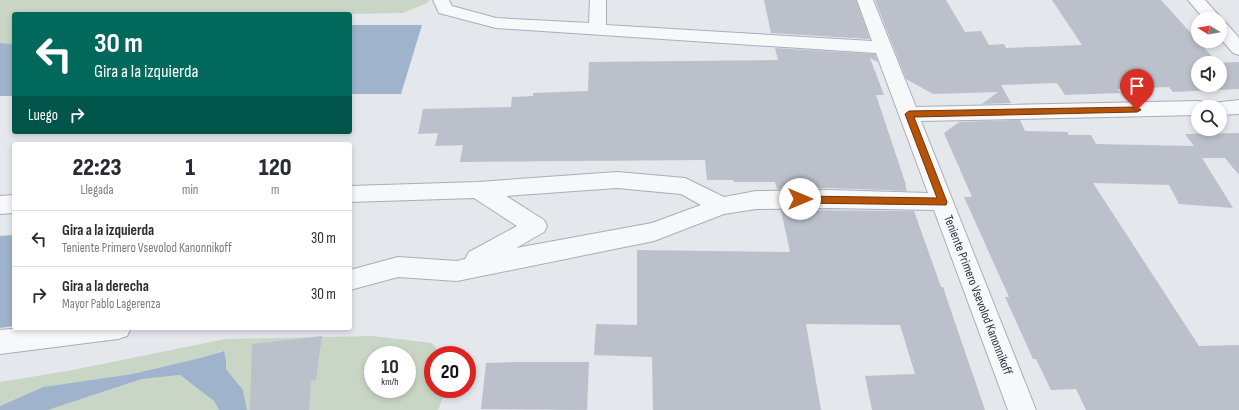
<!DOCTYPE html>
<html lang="es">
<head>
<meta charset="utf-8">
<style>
  :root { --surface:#fff; --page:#f7f7f7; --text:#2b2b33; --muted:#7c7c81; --line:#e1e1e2 }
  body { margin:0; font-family:"Sofia Sans Condensed",sans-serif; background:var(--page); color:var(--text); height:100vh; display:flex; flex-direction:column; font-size:15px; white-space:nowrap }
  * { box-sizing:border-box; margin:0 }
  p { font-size:13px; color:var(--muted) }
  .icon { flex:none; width:22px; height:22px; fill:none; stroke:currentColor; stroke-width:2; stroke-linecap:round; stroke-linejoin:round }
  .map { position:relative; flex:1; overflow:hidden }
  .panel { position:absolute; left:12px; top:142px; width:340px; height:188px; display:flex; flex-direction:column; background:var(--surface); border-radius:4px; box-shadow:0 2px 6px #0003 }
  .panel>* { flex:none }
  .guide { position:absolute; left:12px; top:12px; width:340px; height:122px; border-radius:4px; box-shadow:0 2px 6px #0003; background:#00695c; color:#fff; overflow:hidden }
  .needle { width:26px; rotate:281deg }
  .fabs { position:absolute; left:1191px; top:12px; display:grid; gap:8px }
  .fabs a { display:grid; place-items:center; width:36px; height:36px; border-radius:50%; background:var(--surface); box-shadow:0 2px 6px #0003; font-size:20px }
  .speed { position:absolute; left:364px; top:346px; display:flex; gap:8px; font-size:20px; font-weight:700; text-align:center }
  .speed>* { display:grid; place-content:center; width:52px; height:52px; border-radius:50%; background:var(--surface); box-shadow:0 2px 6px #0003; line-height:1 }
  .speed small { font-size:10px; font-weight:400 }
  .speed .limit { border:6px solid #d22; background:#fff; color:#111 }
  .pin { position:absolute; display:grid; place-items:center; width:34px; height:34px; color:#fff; margin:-41px -17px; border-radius:50% 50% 50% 0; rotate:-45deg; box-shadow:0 0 4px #0007 }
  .pin .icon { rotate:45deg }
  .me { position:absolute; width:44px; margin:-22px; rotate:90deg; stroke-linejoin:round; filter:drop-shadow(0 0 3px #0008) }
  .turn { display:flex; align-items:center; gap:14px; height:84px; padding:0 16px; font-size:18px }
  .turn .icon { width:52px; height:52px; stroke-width:2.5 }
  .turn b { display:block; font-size:28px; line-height:34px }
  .then { display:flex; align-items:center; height:38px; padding:0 16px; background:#0003; gap:8px; font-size:15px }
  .eta { display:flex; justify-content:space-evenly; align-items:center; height:68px; text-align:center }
  .eta b { font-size:24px; font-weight:800; line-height:28px }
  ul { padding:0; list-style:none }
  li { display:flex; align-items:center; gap:12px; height:56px; padding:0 16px; border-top:1px solid var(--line) }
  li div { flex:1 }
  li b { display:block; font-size:15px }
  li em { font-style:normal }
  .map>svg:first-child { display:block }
  .green { fill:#c9d6c5; fill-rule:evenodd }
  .water { fill:#9fb4cc }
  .building { fill:#bbc0ca; fill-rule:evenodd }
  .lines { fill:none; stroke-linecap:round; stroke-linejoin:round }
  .minor-casing { stroke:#a9aeb7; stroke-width:2 }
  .minor { fill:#f7f8fa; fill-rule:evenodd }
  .route { fill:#b45309; stroke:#753606 }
  .labels { text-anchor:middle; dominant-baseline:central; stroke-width:3; stroke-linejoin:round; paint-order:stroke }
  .street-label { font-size:13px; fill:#2b3445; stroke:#f4f6f9 }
</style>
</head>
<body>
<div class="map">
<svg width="1239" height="410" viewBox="0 0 1239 410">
  <rect width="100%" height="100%" fill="#e4e7ec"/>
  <!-- green -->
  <g class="green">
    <path d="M0,0H429L427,3L403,13L350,14H14V44L0,43Z"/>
    <path d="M373,336L432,343L441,355H433V389H446L438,410H247L243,390L226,369V360L223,351L200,358L132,374L43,387L0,406V382L73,370L225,339ZM373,355H407V389H373Z"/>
    <path d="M180,375L214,401L219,410H48L142,379Z"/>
  </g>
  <!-- water -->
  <g class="water">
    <path d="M350,25H422L401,94H350Z"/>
    <path d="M0,43L14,44V96H0Z"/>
    <path d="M14,235V326L0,328V236Z"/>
    <path d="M224,351L226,360V369L243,390L247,410H219L214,401L180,375L142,379L48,410H0V406L43,387L132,374L200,358Z"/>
  </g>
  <!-- building -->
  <g class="building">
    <path d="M764,0H856L870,39L771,33Z"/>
    <path d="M875,0H946L965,32L981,31L989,45L1004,44L1006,48L1082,45L1052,0H1161L1218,63L1239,62V89L1173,92L1169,87L1117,89L1120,93L1065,95L1057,83L1001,85L1011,103L982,104L998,92L933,94L906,79ZM1198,63H1220V85H1198Z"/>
    <path d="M775,48L875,54L878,62L870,58L884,95H876L906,185H905L907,191L830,188L777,189L775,182H734L733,180H707L705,160L460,162L463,145L435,146L438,133L418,134L423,109L511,107L512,97L533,96V93L588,91L589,62L778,60Z"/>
    <path d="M1020,120L1025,131L1068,132V135H1091L1096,144L1194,146L1185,134L1239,133V175L1225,158H1202L1199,153L1233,208L1179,204L1169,185L1093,183L1199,346L1239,345V410H1086L1076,389L1051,390L1036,359H1033L1005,297H1009L964,197H972L944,133L959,122Z"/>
    <path d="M781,210L914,211L941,287H943L951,311L985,410H872L865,376L915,374L900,325L806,324L821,410H653L652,357L594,355L596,324L637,325V250L790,252Z"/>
    <path d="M322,336L316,380L311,381L309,410H250L252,344Z"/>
    <path d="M515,362H589L587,410L481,409L486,363Z"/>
  </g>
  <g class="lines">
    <!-- minor casing -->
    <g class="minor-casing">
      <g id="minor">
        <path d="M433,0H449L452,6L496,18L589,23L590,0H606V25L872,41L857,0H873L916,107L1198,101L1205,103L1207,107H1198V115L921,121L1036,410H1008L934,210L830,208L756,209L724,214L654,241L457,281L398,277L350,290V270L398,257L457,261L465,259L469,252L517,226L474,198L350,202V186L478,182L617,172L685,178L724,197L756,191L830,190L928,193L876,53L496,28L439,13ZM617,188L681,194L701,205L652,223L516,248L544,232L547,226L544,220L506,196Z"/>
        <path d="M1188,0H1205L1222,19L1220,21V19H1204Z"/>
        <path d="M1220,22L1226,23L1239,38V55L1233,53L1220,38Z"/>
        <path d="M1239,100V114L1220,115V107H1211L1213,103Z"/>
        <path d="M14,195V213L0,214V196Z"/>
        <path d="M21,328H131L127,336L118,339L0,354V330Z"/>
      </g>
    </g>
    <!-- minor -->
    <use href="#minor" class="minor"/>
  </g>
  <!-- route -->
  <path class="route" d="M1137,107L1141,110L1137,112L914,117L947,202L946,205L800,203L796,199L800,196L937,198L905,114L909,111Z"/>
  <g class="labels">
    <!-- street labels -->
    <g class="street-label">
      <text transform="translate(978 295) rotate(69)">Teniente Primero Vsevolod Kanonnikoff</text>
    </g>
  </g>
</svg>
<div class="fabs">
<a><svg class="needle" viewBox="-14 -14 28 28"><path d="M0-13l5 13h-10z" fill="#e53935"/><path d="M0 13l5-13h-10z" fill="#7c7c81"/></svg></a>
<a><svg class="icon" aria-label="sound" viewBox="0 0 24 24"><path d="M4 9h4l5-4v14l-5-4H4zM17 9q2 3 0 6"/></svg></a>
<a><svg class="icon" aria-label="search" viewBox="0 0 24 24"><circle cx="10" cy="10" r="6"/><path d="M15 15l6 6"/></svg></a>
</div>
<div class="speed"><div>10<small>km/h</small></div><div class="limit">20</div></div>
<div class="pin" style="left:1137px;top:110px;background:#d93025"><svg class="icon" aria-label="arrive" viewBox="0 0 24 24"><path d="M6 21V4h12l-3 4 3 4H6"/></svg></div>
<svg class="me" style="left:800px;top:199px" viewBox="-20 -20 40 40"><circle r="19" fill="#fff"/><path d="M0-13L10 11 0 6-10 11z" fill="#b45309"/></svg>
<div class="guide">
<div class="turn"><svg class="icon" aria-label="left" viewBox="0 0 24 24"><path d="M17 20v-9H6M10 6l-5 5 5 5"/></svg><div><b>30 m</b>Gira a la izquierda</div></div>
<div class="then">Luego<svg class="icon" aria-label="right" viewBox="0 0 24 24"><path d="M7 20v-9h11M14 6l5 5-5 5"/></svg></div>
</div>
<section class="panel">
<div class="eta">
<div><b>22:23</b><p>Llegada</p></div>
<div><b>1</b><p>min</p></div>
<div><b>120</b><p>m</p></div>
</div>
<ul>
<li><svg class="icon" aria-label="left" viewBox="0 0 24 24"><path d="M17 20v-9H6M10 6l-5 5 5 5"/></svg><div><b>Gira a la izquierda</b><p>Teniente Primero Vsevolod Kanonnikoff</p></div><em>30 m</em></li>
<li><svg class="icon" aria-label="right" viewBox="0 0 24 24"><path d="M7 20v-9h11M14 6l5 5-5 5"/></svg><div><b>Gira a la derecha</b><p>Mayor Pablo Lagerenza</p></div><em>30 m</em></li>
</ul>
</section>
</div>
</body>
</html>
